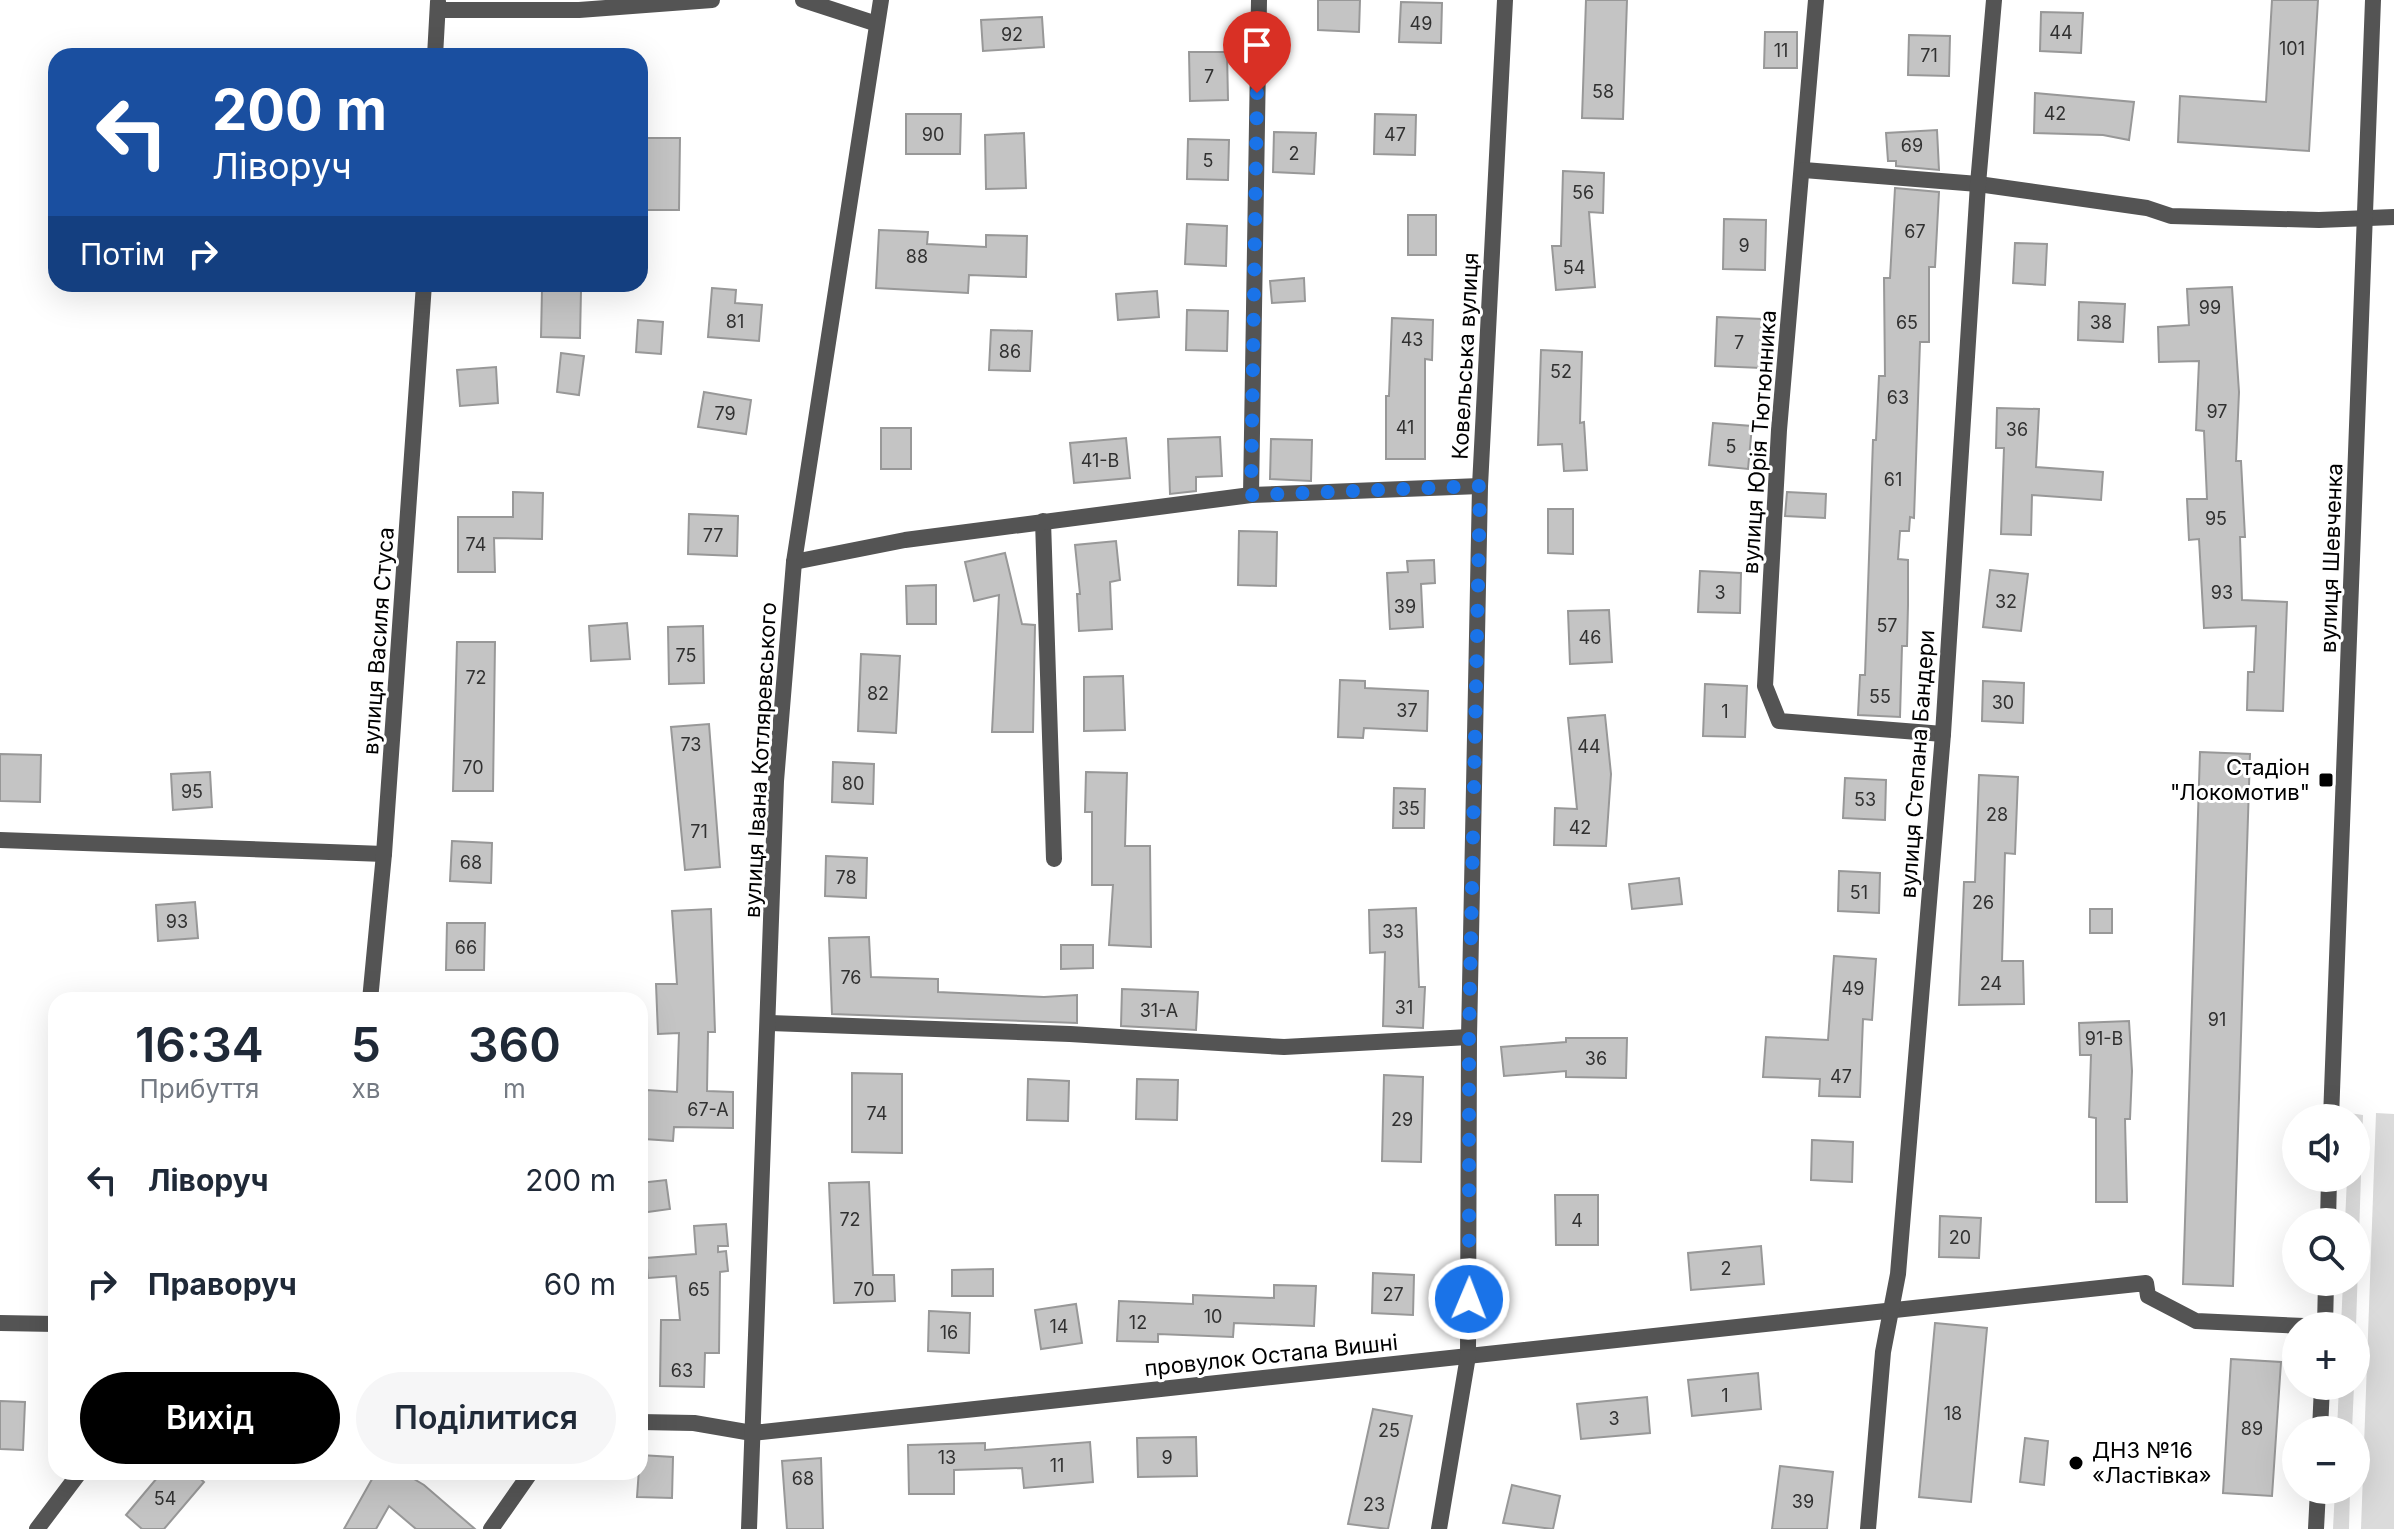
<!DOCTYPE html>
<html lang="uk">
<head>
<meta charset="utf-8">
<style>
  :root { --surface:#fff; --page:#f6f6f7; --text:#1f2937; --muted:#747a83; --accent:#000 }
  body { margin:0; font-family:Inter,sans-serif; background:var(--page); color:var(--text); height:100vh; display:flex; flex-direction:column; font-size:30px; white-space:nowrap }
  * { box-sizing:border-box; margin:0 }
  p { font-size:26px; color:var(--muted) }
  .icon { flex:none; width:44px; height:44px; fill:none; stroke:currentColor; stroke-width:2; stroke-linecap:round; stroke-linejoin:round }
  .map { position:relative; flex:1; overflow:hidden }
  .sheet { position:absolute; left:48px; top:992px; width:600px; height:488px; display:flex; flex-direction:column; background:var(--surface); border-radius:24px; box-shadow:0 8px 32px #0002 }
  .sheet>* { flex:none }
  .guide { position:absolute; left:48px; top:48px; width:600px; height:244px; border-radius:24px; box-shadow:0 8px 32px #0002; background:#1a4fa0; color:#fff; overflow:hidden }
  .tools { position:absolute; left:2282px; top:1104px; display:grid; gap:16px }
  .tools a { display:grid; place-items:center; width:88px; height:88px; border-radius:50%; background:var(--surface); box-shadow:0 8px 32px #0002; font-size:40px }
  .pin { position:absolute; display:grid; place-items:center; width:68px; height:68px; color:#fff; margin:-82px -34px; border-radius:50% 50% 50% 0; rotate:-45deg; box-shadow:0 0 8px #0007 }
  .pin .icon { rotate:45deg }
  .me { position:absolute; width:88px; margin:-44px; rotate:1deg; stroke-linejoin:round; filter:drop-shadow(0 0 6px #0008) }
  .turn { display:flex; align-items:center; gap:28px; height:168px; padding:0 32px; font-size:36px }
  .turn .icon { width:104px; height:104px; stroke-width:2.5 }
  .turn b { display:block; font-size:56px; line-height:68px }
  .then { display:flex; align-items:center; height:76px; padding:0 32px; background:#0003; gap:16px; font-size:30px }
  .eta { display:flex; justify-content:space-evenly; align-items:center; height:136px; text-align:center }
  .eta b { font-size:48px; font-weight:600; line-height:56px }
  .cta { display:flex; gap:16px; margin-top:auto; padding:16px 32px }
  .cta a { flex:1; height:92px; border-radius:48px; background:var(--accent); color:#fff; font-size:32px; font-weight:600; line-height:92px; text-align:center }
  .cta a+a { background:var(--page); color:var(--text) }
  ul { padding:0; list-style:none }
  li { display:flex; align-items:center; gap:24px; height:104px; padding:0 32px }
  li div { flex:1 }
  li b { display:block; font-size:30px }
  li em { font-style:normal }
  .map>svg:first-child { display:block }
  .green { fill:#dbdbdb }
  .building { fill:#c4c4c4; stroke:#989898; stroke-width:2 }
  .lines { fill:none; stroke-linecap:round; stroke-linejoin:round }
  .minor { stroke:#545454; stroke-width:16 }
  .tertiary { stroke:#545454; stroke-width:16 }
  .route { stroke:#1a73e8; stroke-width:14; stroke-dasharray:0 25.2 }
  .poi-dot { fill:#000; stroke:#fff; stroke-width:3 }
  .labels { text-anchor:middle; dominant-baseline:central; stroke-width:6; stroke-linejoin:round; paint-order:stroke }
  .number-label { font-size:18px; fill:#313131 }
  .street-label { font-size:22px; fill:#000; stroke:#fff }
  .poi-label { font-size:22px; fill:#000; stroke:#fff; text-anchor:end }
</style>
</head>
<body>
<div class="map">
<svg width="2394" height="1529" viewBox="0 0 2394 1529">
  <rect width="100%" height="100%" fill="#fff"/>
  <!-- green -->
  <g class="green">
    <path d="M2349,1113L2363,1115L2356,1326H2341L2343,1282H2356V1222H2345L2347,1178H2356V1118H2349Z"/>
    <path d="M2376,1113L2394,1114V1529H2361Z"/>
    <path d="M2339,1386H2354L2352,1430H2337Z"/>
    <path d="M2335,1490H2350L2349,1529H2333Z"/>
  </g>
  <!-- building -->
  <g class="building">
    <path d="M1318,0H1360L1359,32L1318,30Z"/>
    <path d="M1586,0H1627L1623,119L1582,118Z"/>
    <path d="M2272,0H2318L2309,151L2178,142L2180,96L2266,102Z"/>
    <path d="M1401,2L1442,3L1441,43L1399,42Z"/>
    <path d="M2041,12L2083,13L2081,53L2040,51Z"/>
    <path d="M1042,17L1044,47L983,51L981,20Z"/>
    <path d="M1765,32H1797V68H1764Z"/>
    <path d="M1909,35L1950,36L1949,76L1908,75Z"/>
    <path d="M1189,52H1227L1228,100L1190,101Z"/>
    <path d="M2035,93L2134,102L2129,140L2103,135L2034,133Z"/>
    <path d="M906,114H961L960,154H906Z"/>
    <path d="M1375,114L1416,115L1415,155L1374,154Z"/>
    <path d="M1937,130L1939,170L1896,166V161H1888L1886,133Z"/>
    <path d="M1274,132L1316,133L1314,174L1273,172Z"/>
    <path d="M1024,133L1026,188L986,189L985,135Z"/>
    <path d="M642,138H680L679,210H641Z"/>
    <path d="M1188,139L1229,140L1228,180L1187,179Z"/>
    <path d="M1563,171L1604,173L1603,213L1589,212L1595,287L1556,290L1552,246H1561Z"/>
    <path d="M1895,188L1939,192L1935,267H1929V342H1920L1914,518L1910,517L1909,531H1900L1898,559L1908,560V605L1907,646H1902L1900,717L1858,715L1860,675H1865L1873,440H1876L1879,376H1885L1884,278H1890Z"/>
    <rect x="1408" y="215" width="28" height="40"/>
    <path d="M1724,219L1766,220L1765,270L1723,269Z"/>
    <path d="M1187,224L1227,226L1226,266L1185,264Z"/>
    <path d="M879,230L928,232L927,244L986,247V235L1027,236L1026,277L969,275L968,293L876,288Z"/>
    <path d="M2015,243L2047,244L2045,285L2013,283Z"/>
    <path d="M1304,278L1305,301L1272,303L1270,281Z"/>
    <path d="M2232,287L2239,392L2236,461H2241L2245,537H2240L2242,600L2287,602L2283,711L2247,710L2248,672H2254L2256,626L2204,628L2199,539L2189,540L2187,499H2207L2204,431L2196,430L2199,361L2159,362L2158,327L2189,325L2187,289Z"/>
    <path d="M712,288L736,290L735,303L762,305L759,341L708,337Z"/>
    <path d="M542,290H581L580,338L541,337Z"/>
    <path d="M1157,291L1159,317L1118,320L1116,294Z"/>
    <path d="M2079,302L2125,304L2123,342L2078,340Z"/>
    <path d="M1187,310L1228,311L1227,351L1186,350Z"/>
    <path d="M1717,317L1762,319L1761,368L1715,366Z"/>
    <path d="M1392,318L1433,320L1432,360L1425,359V459H1386V396H1389Z"/>
    <path d="M638,320L663,322L661,354L636,352Z"/>
    <path d="M991,330L1032,331L1030,371L989,370Z"/>
    <path d="M1541,350L1582,352L1580,423L1584,422L1587,470L1564,471L1562,444L1538,445Z"/>
    <path d="M561,353L584,356L579,395L557,392Z"/>
    <path d="M496,367L498,403L460,406L457,370Z"/>
    <path d="M704,392L751,400L746,434L698,427Z"/>
    <path d="M1997,408L2039,409L2036,467L2103,472L2101,500L2032,495L2031,535L2001,534L2004,448H1996Z"/>
    <path d="M1713,423L1752,426L1748,469L1709,465Z"/>
    <rect x="881" y="428" width="30" height="41"/>
    <path d="M1220,437L1222,476L1196,477V491L1170,494L1168,439Z"/>
    <path d="M1126,438L1130,478L1074,483L1070,443Z"/>
    <path d="M1271,439L1312,440L1311,481L1270,479Z"/>
    <path d="M513,492L543,493L542,539L494,538L495,572H458V517H513Z"/>
    <path d="M1787,492L1826,494L1825,518L1785,516Z"/>
    <path d="M1548,509H1573V554L1548,553Z"/>
    <path d="M689,514L738,516L737,556L688,554Z"/>
    <path d="M1239,531L1277,532L1276,586L1238,585Z"/>
    <path d="M1116,541L1120,580L1110,582L1112,629L1079,631L1077,594H1080L1075,545Z"/>
    <path d="M1005,553L1022,624L1035,625L1033,732H992L999,595L974,601L965,562Z"/>
    <path d="M1434,560L1435,583L1421,584L1423,627L1390,629L1387,573L1408,572L1407,561Z"/>
    <path d="M1990,570L2028,574L2021,631L1983,627Z"/>
    <path d="M1700,571L1741,573L1740,613L1698,612Z"/>
    <path d="M936,585V624H907L906,586Z"/>
    <path d="M1609,610L1612,662L1570,664L1568,611Z"/>
    <path d="M627,623L630,659L591,661L589,626Z"/>
    <path d="M703,626L704,683L669,684L668,627Z"/>
    <path d="M457,642H495L493,791H453Z"/>
    <path d="M861,654L900,656L896,733L858,731Z"/>
    <path d="M1123,676L1125,730L1084,731V677Z"/>
    <path d="M1340,680L1365,681V688L1428,691L1427,731L1364,728L1363,738L1338,737Z"/>
    <path d="M1983,681L2024,683L2023,723L1982,721Z"/>
    <path d="M1705,684L1747,686L1745,737L1703,736Z"/>
    <path d="M1605,715L1611,774L1606,846L1554,845L1555,808L1577,809L1568,718Z"/>
    <path d="M709,724L720,867L685,870L671,727Z"/>
    <path d="M2200,752L2250,754L2233,1286L2183,1284Z"/>
    <path d="M0,754L41,755L40,802L0,801Z"/>
    <path d="M833,762L874,764L873,804L832,802Z"/>
    <path d="M210,772L212,807L173,810L171,774Z"/>
    <path d="M1086,772L1127,773L1125,846H1150L1151,947L1109,945L1113,885H1092V812H1085Z"/>
    <path d="M1979,775L2018,777L2015,854L2005,853L2002,961H2023L2024,1004L1959,1005L1964,882H1975Z"/>
    <path d="M1845,778L1886,780L1885,820L1843,818Z"/>
    <path d="M1394,788L1425,789L1424,828H1393Z"/>
    <path d="M452,841L492,843L491,883L450,881Z"/>
    <path d="M826,856L867,858L866,898L825,896Z"/>
    <path d="M1839,871L1880,873L1879,913L1838,911Z"/>
    <path d="M1679,878L1682,904L1632,909L1629,884Z"/>
    <path d="M195,902L198,938L158,941L156,905Z"/>
    <path d="M1416,908L1419,987H1425L1423,1028L1383,1026L1385,952L1370,953L1369,910Z"/>
    <path d="M711,909L715,1032H708L707,1091L733,1092V1128L674,1127L673,1141L644,1139L647,1090L677,1092L679,1033L658,1034L656,984H677L672,911Z"/>
    <rect x="2090" y="909" width="22" height="24"/>
    <path d="M447,923H485L484,970H446Z"/>
    <path d="M869,937L871,977L938,979V992L1044,997L1077,995V1023L832,1014L829,938Z"/>
    <path d="M1061,945H1093V968L1061,969Z"/>
    <path d="M1834,956L1876,959L1872,1020L1863,1019L1860,1097L1819,1096L1820,1079L1763,1077L1766,1037L1828,1040Z"/>
    <path d="M1122,989L1198,992L1196,1030L1121,1026Z"/>
    <path d="M2129,1021L2132,1071L2130,1119H2125L2127,1202H2096V1118L2089,1117L2091,1055H2080L2079,1023Z"/>
    <path d="M1566,1038H1627L1626,1078L1566,1077V1071L1504,1076L1501,1047L1566,1042Z"/>
    <path d="M852,1073L902,1074V1153L852,1152Z"/>
    <path d="M1384,1075L1423,1077L1421,1162L1382,1161Z"/>
    <path d="M1028,1079L1069,1081L1068,1121L1027,1120Z"/>
    <path d="M1137,1079L1178,1080L1177,1120L1136,1119Z"/>
    <path d="M1812,1140L1853,1142L1852,1182L1811,1180Z"/>
    <path d="M666,1180L670,1209L640,1213V1183Z"/>
    <path d="M869,1182L873,1275H894L895,1301L834,1303L829,1183Z"/>
    <path d="M1555,1195H1598V1245H1556Z"/>
    <path d="M1940,1216L1981,1218L1979,1258L1939,1257Z"/>
    <path d="M726,1224L728,1246H718V1252L726,1251L728,1271L720,1272L719,1353H705L704,1387L660,1386L661,1320H680L676,1276L648,1278L646,1258L696,1254L694,1226Z"/>
    <path d="M1761,1246L1764,1284L1691,1290L1688,1253Z"/>
    <path d="M993,1269V1296H952V1270Z"/>
    <path d="M1373,1273L1414,1275L1413,1315L1372,1313Z"/>
    <path d="M1274,1285L1316,1286L1314,1326L1234,1323L1233,1337L1158,1334V1342L1117,1341L1119,1301L1193,1304V1295L1274,1298Z"/>
    <path d="M1076,1304L1082,1343L1041,1349L1035,1310Z"/>
    <path d="M929,1311L970,1313L969,1353L928,1351Z"/>
    <path d="M1935,1323L1987,1328L1971,1502L1919,1497Z"/>
    <path d="M2231,1359L2281,1362L2272,1496L2223,1493Z"/>
    <path d="M1758,1373L1761,1409L1692,1416L1688,1380Z"/>
    <path d="M1647,1397L1650,1433L1581,1439L1577,1404Z"/>
    <path d="M0,1401L25,1402L23,1450L0,1449Z"/>
    <path d="M1373,1409L1412,1416L1388,1529L1348,1524Z"/>
    <path d="M1196,1437L1197,1476L1138,1477L1137,1438Z"/>
    <path d="M2025,1438L2048,1441L2044,1485L2020,1482Z"/>
    <path d="M1090,1442L1093,1482L1024,1488L1022,1468L954,1470V1494H909L908,1445L985,1443V1450Z"/>
    <path d="M640,1455L673,1457L672,1498L637,1497Z"/>
    <path d="M821,1458L823,1529H787L782,1461Z"/>
    <path d="M1780,1466L1833,1472L1827,1529H1772Z"/>
    <path d="M162,1472H193L204,1482L164,1529H142L126,1515Z"/>
    <path d="M376,1472H402L424,1485L475,1529H416L389,1506L376,1529H344Z"/>
    <path d="M1512,1485L1560,1496L1553,1529L1503,1523Z"/>
  </g>
  <g class="lines">
    <!-- minor -->
    <g class="minor">
      <path d="M803,0L877,24"/>
      <path d="M1816,0L1779,430L1765,686L1779,721L1943,734"/>
      <path d="M438,10H579L712,0"/>
      <path d="M435,56L438,2"/>
      <path d="M1804,170L1978,184L2147,208L2171,216L2319,220L2394,217"/>
      <path d="M1251,495L1259,0"/>
      <path d="M1043,521L1054,859"/>
      <path d="M794,562L905,540L1251,495L1480,486"/>
      <path d="M0,840L384,854"/>
      <path d="M370,1000L384,854L424,284"/>
      <path d="M770,1023L1070,1034L1284,1047L1469,1037"/>
      <path d="M0,1323L56,1324"/>
      <path d="M640,1422L694,1423L752,1433L2146,1283L2148,1296L2196,1321L2304,1326"/>
      <path d="M37,1529L80,1472"/>
      <path d="M491,1529L531,1472"/>
      <path d="M1439,1529L1468,1356L1469,1037L1480,486L1505,0"/>
    </g>
    <!-- tertiary -->
    <g class="tertiary">
      <path d="M2331,1118L2373,0"/>
      <path d="M2328,1222L2329,1178"/>
      <path d="M2325,1326L2326,1282"/>
      <path d="M2320,1430L2322,1386"/>
      <path d="M749,1529L776,781L794,562L881,0"/>
      <path d="M1868,1529L1883,1352L1898,1274L1943,734L1978,184L1994,0"/>
      <path d="M2316,1529L2318,1490"/>
    </g>
  </g>
  <g class="lines">
    <!-- route -->
    <path class="route" d="M1257,93L1251,495L1480,486L1469,1037V1299"/>
  </g>
  <!-- markers -->
  <g class="poi-dot">
    <rect x="2318" y="772" width="16" height="16" rx="4"/>
    <circle cx="2076" cy="1463" r="8"/>
  </g>
  <g class="labels">
    <!-- number labels -->
    <g class="number-label">
      <text x="1421" y="23">49</text>
      <text x="2061" y="32">44</text>
      <text x="1012" y="34">92</text>
      <text x="2292" y="48">101</text>
      <text x="1781" y="50">11</text>
      <text x="1929" y="55">71</text>
      <text x="1209" y="76">7</text>
      <text x="1603" y="91">58</text>
      <text x="2055" y="113">42</text>
      <text x="933" y="134">90</text>
      <text x="1395" y="134">47</text>
      <text x="1912" y="145">69</text>
      <text x="1294" y="153">2</text>
      <text x="1208" y="160">5</text>
      <text x="1583" y="192">56</text>
      <text x="1915" y="231">67</text>
      <text x="1744" y="245">9</text>
      <text x="917" y="256">88</text>
      <text x="1574" y="267">54</text>
      <text x="2210" y="307">99</text>
      <text x="735" y="321">81</text>
      <text x="1907" y="322">65</text>
      <text x="2101" y="322">38</text>
      <text x="1412" y="339">43</text>
      <text x="1739" y="342">7</text>
      <text x="1010" y="351">86</text>
      <text x="1561" y="371">52</text>
      <text x="1898" y="397">63</text>
      <text x="2217" y="411">97</text>
      <text x="725" y="413">79</text>
      <text x="1405" y="427">41</text>
      <text x="2017" y="429">36</text>
      <text x="1731" y="446">5</text>
      <text x="1100" y="460">41-В</text>
      <text x="1893" y="479">61</text>
      <text x="2216" y="518">95</text>
      <text x="713" y="535">77</text>
      <text x="476" y="544">74</text>
      <text x="1720" y="592">3</text>
      <text x="2222" y="592">93</text>
      <text x="2006" y="601">32</text>
      <text x="1405" y="606">39</text>
      <text x="1887" y="625">57</text>
      <text x="1590" y="637">46</text>
      <text x="686" y="655">75</text>
      <text x="476" y="677">72</text>
      <text x="878" y="693">82</text>
      <text x="1880" y="696">55</text>
      <text x="2003" y="702">30</text>
      <text x="1407" y="710">37</text>
      <text x="1725" y="711">1</text>
      <text x="691" y="744">73</text>
      <text x="1589" y="746">44</text>
      <text x="473" y="767">70</text>
      <text x="853" y="783">80</text>
      <text x="192" y="791">95</text>
      <text x="1865" y="799">53</text>
      <text x="1409" y="808">35</text>
      <text x="1997" y="814">28</text>
      <text x="1580" y="827">42</text>
      <text x="699" y="831">71</text>
      <text x="471" y="862">68</text>
      <text x="846" y="877">78</text>
      <text x="1859" y="892">51</text>
      <text x="1983" y="902">26</text>
      <text x="177" y="921">93</text>
      <text x="1393" y="931">33</text>
      <text x="466" y="947">66</text>
      <text x="851" y="977">76</text>
      <text x="1991" y="983">24</text>
      <text x="1853" y="988">49</text>
      <text x="1404" y="1007">31</text>
      <text x="1159" y="1010">31-А</text>
      <text x="2217" y="1019">91</text>
      <text x="2104" y="1038">91-В</text>
      <text x="1596" y="1058">36</text>
      <text x="1841" y="1076">47</text>
      <text x="708" y="1109">67-А</text>
      <text x="877" y="1113">74</text>
      <text x="1402" y="1119">29</text>
      <text x="850" y="1219">72</text>
      <text x="1577" y="1220">4</text>
      <text x="1960" y="1237">20</text>
      <text x="1726" y="1268">2</text>
      <text x="699" y="1289">65</text>
      <text x="864" y="1289">70</text>
      <text x="1393" y="1294">27</text>
      <text x="1213" y="1316">10</text>
      <text x="1138" y="1322">12</text>
      <text x="1059" y="1326">14</text>
      <text x="949" y="1332">16</text>
      <text x="682" y="1370">63</text>
      <text x="1725" y="1395">1</text>
      <text x="1953" y="1413">18</text>
      <text x="1614" y="1418">3</text>
      <text x="2252" y="1428">89</text>
      <text x="1389" y="1430">25</text>
      <text x="947" y="1457">13</text>
      <text x="1167" y="1457">9</text>
      <text x="1057" y="1465">11</text>
      <text x="803" y="1478">68</text>
      <text x="165" y="1498">54</text>
      <text x="1803" y="1501">39</text>
      <text x="1374" y="1504">23</text>
    </g>
    <!-- street labels -->
    <g class="street-label">
      <text transform="translate(1465 356) rotate(-87)">Ковельська вулиця</text>
      <text transform="translate(1759 442) rotate(-86)">вулиця Юрія Тютюнника</text>
      <text transform="translate(2331 558) rotate(-88)">вулиця Шевченка</text>
      <text transform="translate(378 641) rotate(-86)">вулиця Василя Стуса</text>
      <text transform="translate(760 760) rotate(-87)">вулиця Івана Котляревського</text>
      <text transform="translate(1917 764) rotate(-86)">вулиця Степана Бандери</text>
      <text transform="translate(1271 1355) rotate(-6)">провулок Остапа Вишні</text>
    </g>
    <!-- poi labels -->
    <g class="poi-label">
      <text x="2310" y="767">Стадіон<tspan x="2310" dy="25">"Локомотив"</tspan></text>
      <text x="2092" y="1450" text-anchor="start">ДНЗ №16<tspan x="2092" dy="25">«Ластівка»</tspan></text>
    </g>
  </g>
</svg>
<div class="tools">
<a><svg class="icon" aria-label="sound" viewBox="0 0 24 24"><path d="M4 9h4l5-4v14l-5-4H4zM17 9q2 3 0 6"/></svg></a>
<a><svg class="icon" aria-label="search" viewBox="0 0 24 24"><circle cx="10" cy="10" r="6"/><path d="M15 15l6 6"/></svg></a>
<a>+</a>
<a>−</a>
</div>
<div class="pin" style="left:1257px;top:93px;background:#d93025"><svg class="icon" aria-label="arrive" viewBox="0 0 24 24"><path d="M6 21V4h12l-3 4 3 4H6"/></svg></div>
<svg class="me" style="left:1469px;top:1299px" viewBox="-20 -20 40 40"><circle r="17" fill="#1a73e8" stroke="#fff" stroke-width="3"/><path d="M0-11L8 9 0 5-8 9z" fill="#fff"/></svg>
<div class="guide">
<div class="turn"><svg class="icon" aria-label="left" viewBox="0 0 24 24"><path d="M17 20v-9H6M10 6l-5 5 5 5"/></svg><div><b>200 m</b>Ліворуч</div></div>
<div class="then">Потім<svg class="icon" aria-label="right" viewBox="0 0 24 24"><path d="M7 20v-9h11M14 6l5 5-5 5"/></svg></div>
</div>
<section class="sheet">
<div class="eta">
<div><b>16:34</b><p>Прибуття</p></div>
<div><b>5</b><p>хв</p></div>
<div><b>360</b><p>m</p></div>
</div>
<ul>
<li><svg class="icon" aria-label="left" viewBox="0 0 24 24"><path d="M17 20v-9H6M10 6l-5 5 5 5"/></svg><div><b>Ліворуч</b></div><em>200 m</em></li>
<li><svg class="icon" aria-label="right" viewBox="0 0 24 24"><path d="M7 20v-9h11M14 6l5 5-5 5"/></svg><div><b>Праворуч</b></div><em>60 m</em></li>
</ul>
<div class="cta"><a>Вихід</a><a>Поділитися</a></div>
</section>
</div>
</body>
</html>
